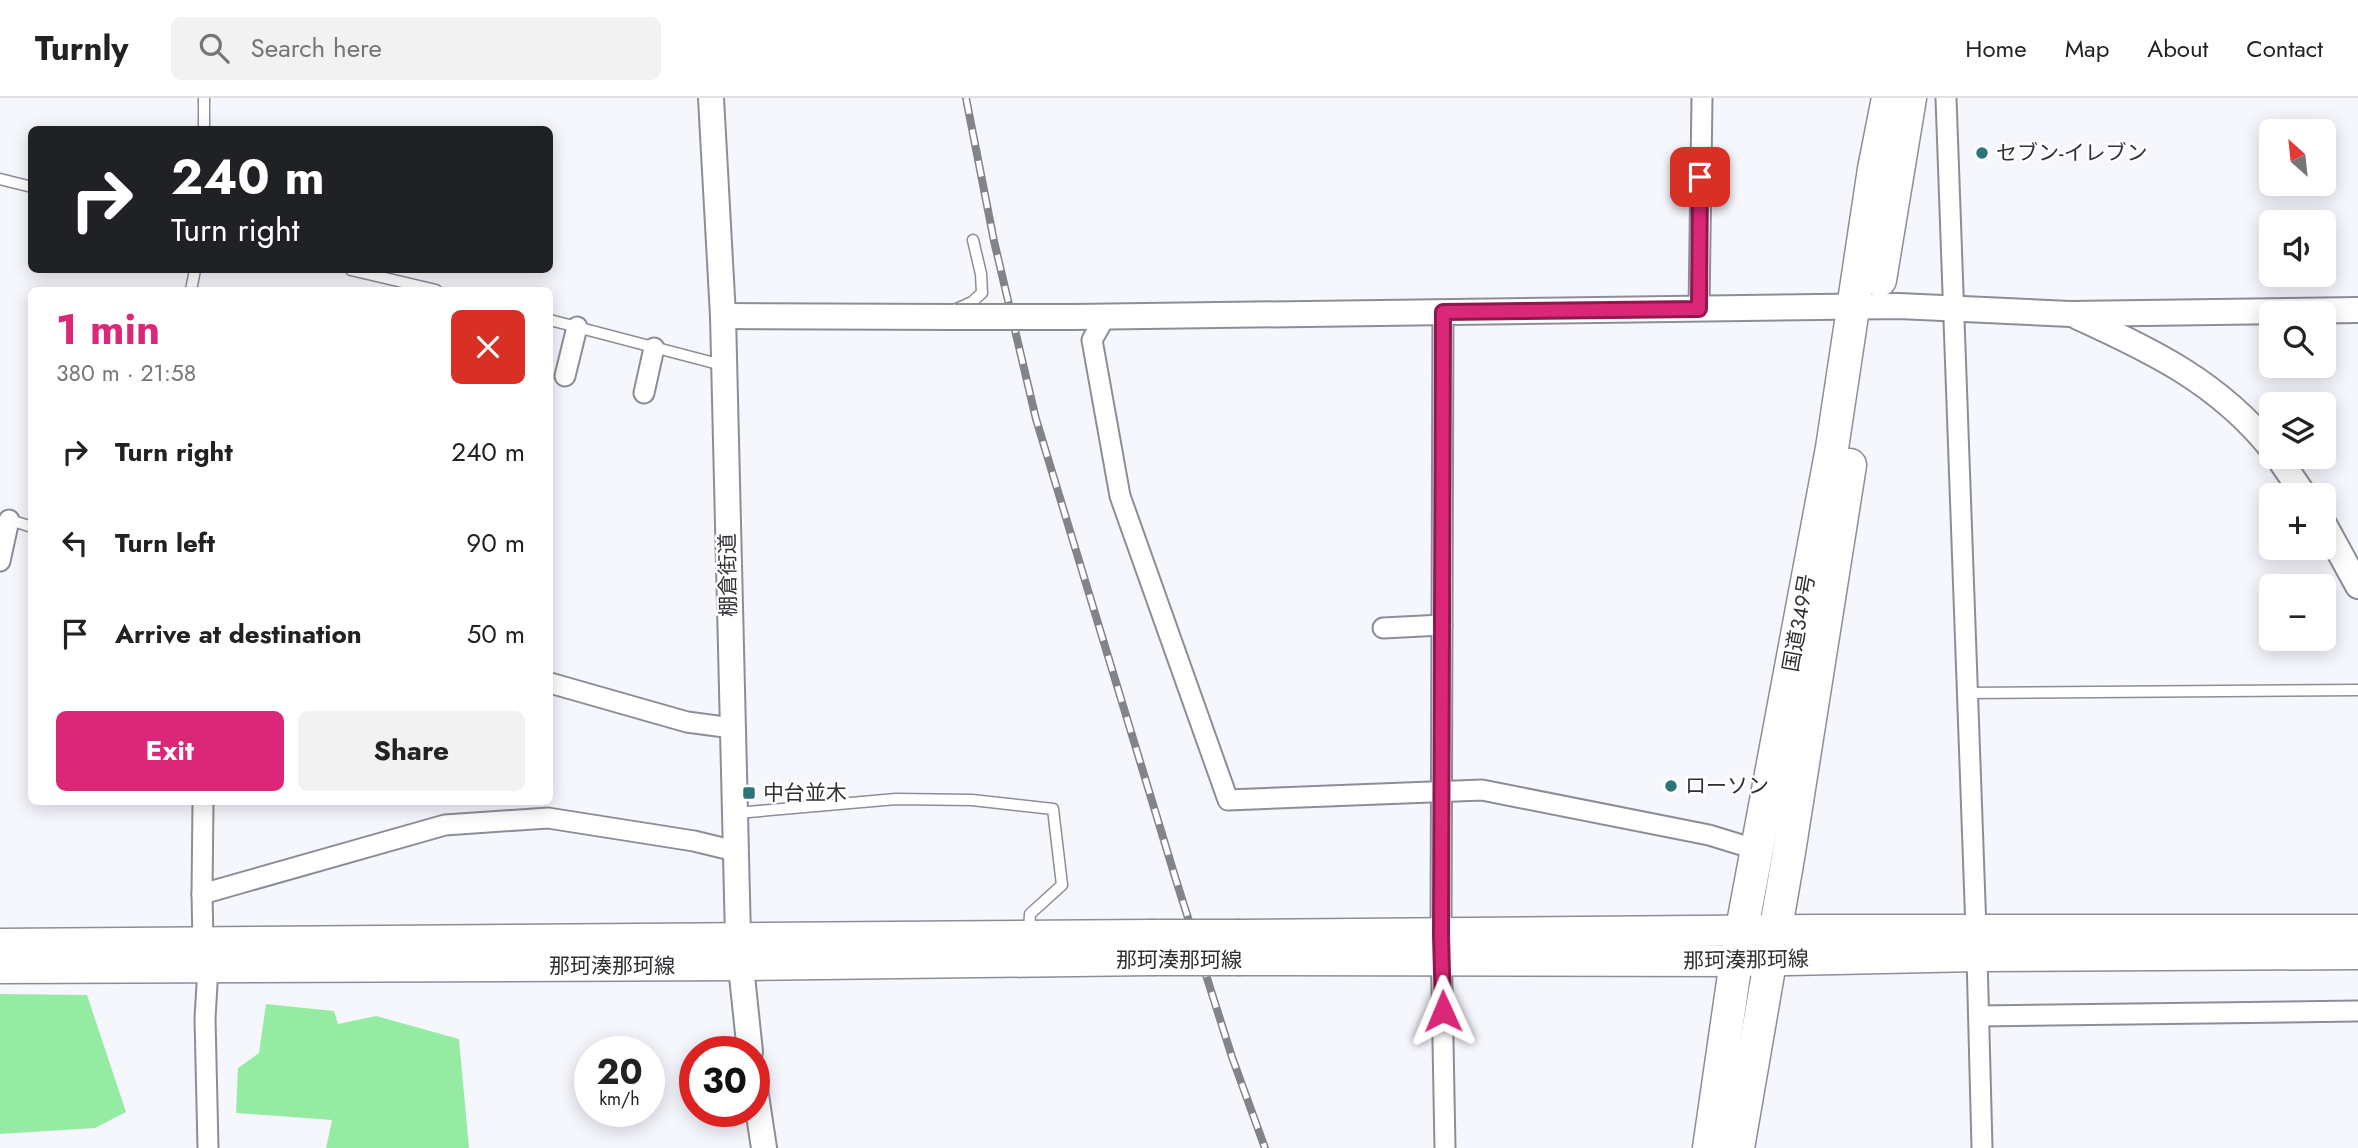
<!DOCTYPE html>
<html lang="en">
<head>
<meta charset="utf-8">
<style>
  :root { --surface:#fff; --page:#f2f2f2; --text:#222; --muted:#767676; --line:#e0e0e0; --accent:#db2777 }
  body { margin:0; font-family:Jost,"Noto Sans JP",sans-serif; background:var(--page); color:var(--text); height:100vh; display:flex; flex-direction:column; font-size:26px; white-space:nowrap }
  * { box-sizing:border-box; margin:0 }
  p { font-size:23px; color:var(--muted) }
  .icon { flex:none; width:38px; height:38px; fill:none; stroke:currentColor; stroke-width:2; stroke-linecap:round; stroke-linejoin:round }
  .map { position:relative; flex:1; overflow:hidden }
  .panel { position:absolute; left:28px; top:189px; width:525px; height:518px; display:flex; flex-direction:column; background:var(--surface); border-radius:10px; box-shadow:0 4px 18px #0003 }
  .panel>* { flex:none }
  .banner { position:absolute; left:28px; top:28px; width:525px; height:147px; border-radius:10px; box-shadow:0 4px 18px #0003; background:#202124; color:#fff; overflow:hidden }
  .needle { width:46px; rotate:333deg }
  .controls { position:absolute; left:2259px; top:21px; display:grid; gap:14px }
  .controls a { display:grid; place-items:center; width:77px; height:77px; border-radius:10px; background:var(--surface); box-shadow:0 4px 18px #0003; font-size:35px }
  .speed { position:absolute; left:574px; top:938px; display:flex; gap:14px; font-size:35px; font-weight:700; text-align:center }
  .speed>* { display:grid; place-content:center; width:91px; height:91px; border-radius:50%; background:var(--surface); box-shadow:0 4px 18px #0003; line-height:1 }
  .speed small { font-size:18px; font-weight:400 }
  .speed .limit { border:10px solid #d22; background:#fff; color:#111 }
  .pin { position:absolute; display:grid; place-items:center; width:60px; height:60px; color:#fff; margin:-30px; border-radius:14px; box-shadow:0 4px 10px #0006 }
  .me { position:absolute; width:77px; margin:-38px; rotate:359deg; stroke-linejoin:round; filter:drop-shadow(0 0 5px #0008) }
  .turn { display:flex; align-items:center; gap:24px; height:147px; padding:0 28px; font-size:32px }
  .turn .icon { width:91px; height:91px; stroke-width:2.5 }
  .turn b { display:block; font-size:49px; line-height:60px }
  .round { display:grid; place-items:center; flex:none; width:74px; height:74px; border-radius:10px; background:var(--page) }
  .head { display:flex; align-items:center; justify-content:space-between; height:119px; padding:0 28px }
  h1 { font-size:42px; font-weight:700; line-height:52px; color:var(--accent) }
  .primary-button { display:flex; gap:14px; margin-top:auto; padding:14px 28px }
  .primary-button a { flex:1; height:80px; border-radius:10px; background:var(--accent); color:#fff; font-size:28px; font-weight:700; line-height:80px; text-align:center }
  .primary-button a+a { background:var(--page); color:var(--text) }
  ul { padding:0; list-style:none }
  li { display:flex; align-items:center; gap:21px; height:91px; padding:0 28px }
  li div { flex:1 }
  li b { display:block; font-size:26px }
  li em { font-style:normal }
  header { display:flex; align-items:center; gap:42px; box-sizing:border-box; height:98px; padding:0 35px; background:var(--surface); border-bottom:2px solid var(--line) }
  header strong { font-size:33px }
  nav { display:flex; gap:38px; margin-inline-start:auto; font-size:24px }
  .search { width:490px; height:63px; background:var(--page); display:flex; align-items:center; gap:18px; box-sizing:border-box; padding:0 24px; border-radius:10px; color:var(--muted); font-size:26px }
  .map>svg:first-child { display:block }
  .green { fill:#96eba3 }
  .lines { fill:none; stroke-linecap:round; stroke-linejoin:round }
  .service-casing { stroke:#8c8e97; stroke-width:13 }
  .minor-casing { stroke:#8c8e97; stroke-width:23 }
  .tertiary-casing { stroke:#8c8e97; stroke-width:28 }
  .primary-casing { stroke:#8c8e97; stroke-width:33 }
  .trunk-casing { stroke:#8c8e97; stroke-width:35 }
  .service { stroke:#fff; stroke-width:10 }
  .minor { stroke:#fff; stroke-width:19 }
  .tertiary { stroke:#fff; stroke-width:24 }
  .primary { stroke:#fff; stroke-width:30 }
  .trunk { stroke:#fff; stroke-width:32 }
  .rail-casing { stroke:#838489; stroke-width:8 }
  .rail { stroke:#fff; stroke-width:5; stroke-dasharray:16; stroke-linecap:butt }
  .tertiary-bridge-casing { stroke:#8c8e97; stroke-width:28; stroke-linecap:butt }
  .primary-bridge-casing { stroke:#8c8e97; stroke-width:33; stroke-linecap:butt }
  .tertiary-bridge { stroke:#fff; stroke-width:24 }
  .primary-bridge { stroke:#fff; stroke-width:30 }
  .route-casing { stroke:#8e194d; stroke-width:18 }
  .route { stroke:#db2777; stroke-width:12 }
  .poi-dot { fill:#2a747a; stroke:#fff; stroke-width:2.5 }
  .labels { text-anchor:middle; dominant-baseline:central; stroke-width:5; stroke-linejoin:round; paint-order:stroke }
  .poi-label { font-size:21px; fill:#2f3034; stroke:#fff; text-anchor:start }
  .street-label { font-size:21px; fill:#2f3034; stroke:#fff }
</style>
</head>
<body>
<header>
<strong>Turnly</strong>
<div class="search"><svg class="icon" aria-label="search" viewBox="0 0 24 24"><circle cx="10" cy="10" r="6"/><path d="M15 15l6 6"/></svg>Search here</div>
<nav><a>Home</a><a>Map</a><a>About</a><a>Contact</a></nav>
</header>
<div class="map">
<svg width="2358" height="1050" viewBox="0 0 2358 1050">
  <rect width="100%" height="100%" fill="#f6f7fd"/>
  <!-- green -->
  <g class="green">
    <path d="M0,896L87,897L126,1014L95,1030L0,1036Z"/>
    <path d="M266,906L334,913L338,926L376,918L459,941L469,1050H326L332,1022L236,1015L238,970L259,955Z"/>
  </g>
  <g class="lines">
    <!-- service casing -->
    <g class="service-casing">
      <g id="service">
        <path d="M204,32V0"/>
        <path d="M0,81L32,89"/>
        <path d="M351,172L436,192"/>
        <path d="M191,192L195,172"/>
        <path d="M954,212L972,204L982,195L981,176L973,142"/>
        <path d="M550,222L722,267"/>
        <path d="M7,421L32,429"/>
        <path d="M1967,595L2358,592"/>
        <path d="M737,715L896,701L972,702L1053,711L1062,787L1030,816L1029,834"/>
      </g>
    </g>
    <!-- minor casing -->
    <g class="minor-casing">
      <g id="minor">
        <path d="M1946,0L1976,832"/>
        <path d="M1699,211L1702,0"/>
        <path d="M1443,214L1441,837L1445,1050"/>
        <path d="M1105,219L1092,242L1120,398L1228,702L1482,692L1709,737L1758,752"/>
        <path d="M565,278L577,229"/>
        <path d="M644,295L654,250"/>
        <path d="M0,463L9,422"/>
        <path d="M1383,530L1442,527"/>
        <path d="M550,585L687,624L732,630"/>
        <path d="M203,704L202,796L203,844L208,870L205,920L208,1050"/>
        <path d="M202,796L445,727L548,720L694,743L735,753"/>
        <path d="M1977,858L1982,1050"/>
        <path d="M1979,918L2358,913"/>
      </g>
    </g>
    <!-- tertiary casing -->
    <g class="tertiary-casing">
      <g id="tertiary">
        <path d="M711,0L723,218L738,840L750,954"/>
        <path d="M723,218L955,219"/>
        <path d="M1073,219L1899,208L2070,216L2358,212"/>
        <path d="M2078,219C2153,253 2219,285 2272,351"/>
        <path d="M2278,359L2304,397"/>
        <path d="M2324,426L2358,488"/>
        <path d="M754,984L764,1050"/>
      </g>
    </g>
    <!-- primary casing -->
    <g class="primary-casing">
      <g id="primary">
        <path d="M1239,837L1817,832H2358"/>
        <path d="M0,846L1151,837"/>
        <path d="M1241,862L1736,863L1977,858L2358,856"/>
        <path d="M0,870L740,867L1151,862"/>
      </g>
    </g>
    <!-- trunk casing -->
    <g class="trunk-casing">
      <g id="trunk">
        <path d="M1880,182L1910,0"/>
        <path d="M1709,1050L1736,863L1832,350L1874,71L1888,0"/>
        <path d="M1738,1050L1789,754L1850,367"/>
      </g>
    </g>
    <!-- service -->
    <use href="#service" class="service"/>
    <!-- minor -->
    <use href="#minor" class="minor"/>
    <!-- tertiary -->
    <use href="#tertiary" class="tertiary"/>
    <!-- primary -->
    <use href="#primary" class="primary"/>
    <!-- trunk -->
    <use href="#trunk" class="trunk"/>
    <!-- rail casing -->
    <g class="rail-casing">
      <path id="rail" d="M966,0L994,143L1036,321L1176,782L1232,959L1265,1050"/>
    </g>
    <!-- rail -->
    <use href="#rail" class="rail"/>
    <!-- tertiary-bridge casing -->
    <g class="tertiary-bridge-casing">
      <path id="tertiary-bridge" d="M955,219H1073"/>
    </g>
    <!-- primary-bridge casing -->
    <g class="primary-bridge-casing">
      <g id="primary-bridge">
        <path d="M1151,837H1239"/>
        <path d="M1151,862H1241"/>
      </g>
    </g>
    <!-- tertiary-bridge -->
    <use href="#tertiary-bridge" class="tertiary-bridge"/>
    <!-- primary-bridge -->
    <use href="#primary-bridge" class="primary-bridge"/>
  </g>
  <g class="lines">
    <!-- route casing -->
    <g class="route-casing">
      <path id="route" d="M1443,913L1441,837L1443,214L1699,211L1700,79"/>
    </g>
    <!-- route -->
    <use href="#route" class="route"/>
  </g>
  <!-- markers -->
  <g class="poi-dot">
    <circle cx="1982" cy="55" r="7"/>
    <circle cx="1671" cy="688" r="7"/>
    <rect x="742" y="688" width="14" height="14" rx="3.5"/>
  </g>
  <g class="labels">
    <!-- poi labels -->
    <g class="poi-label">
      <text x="1996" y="55">セブン-イレブン</text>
      <text x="1685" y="688">ローソン</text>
      <text x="763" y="695">中台並木</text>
    </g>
    <!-- street labels -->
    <g class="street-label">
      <text transform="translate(728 477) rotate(-91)">棚倉街道</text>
      <text transform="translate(1799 525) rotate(-80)">国道349号</text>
      <text x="1179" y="862">那珂湊那珂線</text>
      <text transform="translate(1746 862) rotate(-1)">那珂湊那珂線</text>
      <text x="612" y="868">那珂湊那珂線</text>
    </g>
  </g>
</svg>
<div class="controls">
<a><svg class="needle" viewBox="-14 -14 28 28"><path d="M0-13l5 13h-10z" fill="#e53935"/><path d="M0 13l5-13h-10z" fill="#767676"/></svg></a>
<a><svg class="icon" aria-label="sound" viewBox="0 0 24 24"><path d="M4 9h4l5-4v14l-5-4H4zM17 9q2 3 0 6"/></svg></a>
<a><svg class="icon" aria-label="search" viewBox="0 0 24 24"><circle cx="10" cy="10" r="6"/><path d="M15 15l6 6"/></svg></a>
<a><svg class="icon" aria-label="layers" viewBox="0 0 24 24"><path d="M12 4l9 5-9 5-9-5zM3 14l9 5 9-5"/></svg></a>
<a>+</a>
<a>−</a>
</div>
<div class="speed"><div>20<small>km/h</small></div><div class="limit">30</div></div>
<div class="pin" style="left:1700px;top:79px;background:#d93025"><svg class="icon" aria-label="arrive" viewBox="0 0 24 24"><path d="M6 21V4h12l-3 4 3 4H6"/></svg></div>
<svg class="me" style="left:1443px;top:913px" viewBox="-20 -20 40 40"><path d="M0-17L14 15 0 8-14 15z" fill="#db2777" stroke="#fff" stroke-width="4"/></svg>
<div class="banner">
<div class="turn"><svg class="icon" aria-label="right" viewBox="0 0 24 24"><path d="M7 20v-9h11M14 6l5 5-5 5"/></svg><div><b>240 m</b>Turn right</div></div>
</div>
<section class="panel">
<div class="head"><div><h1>1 min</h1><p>380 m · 21:58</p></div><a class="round" style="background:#d93025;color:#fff"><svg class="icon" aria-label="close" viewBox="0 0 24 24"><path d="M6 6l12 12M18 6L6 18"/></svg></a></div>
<ul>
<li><svg class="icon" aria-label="right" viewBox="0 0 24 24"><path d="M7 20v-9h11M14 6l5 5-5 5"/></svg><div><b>Turn right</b></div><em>240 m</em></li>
<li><svg class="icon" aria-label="left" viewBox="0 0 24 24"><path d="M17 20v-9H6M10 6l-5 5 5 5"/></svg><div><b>Turn left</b></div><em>90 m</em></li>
<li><svg class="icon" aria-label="arrive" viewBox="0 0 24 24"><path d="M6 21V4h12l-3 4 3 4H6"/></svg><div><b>Arrive at destination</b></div><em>50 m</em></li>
</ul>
<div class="primary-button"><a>Exit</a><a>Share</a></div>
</section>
</div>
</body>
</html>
